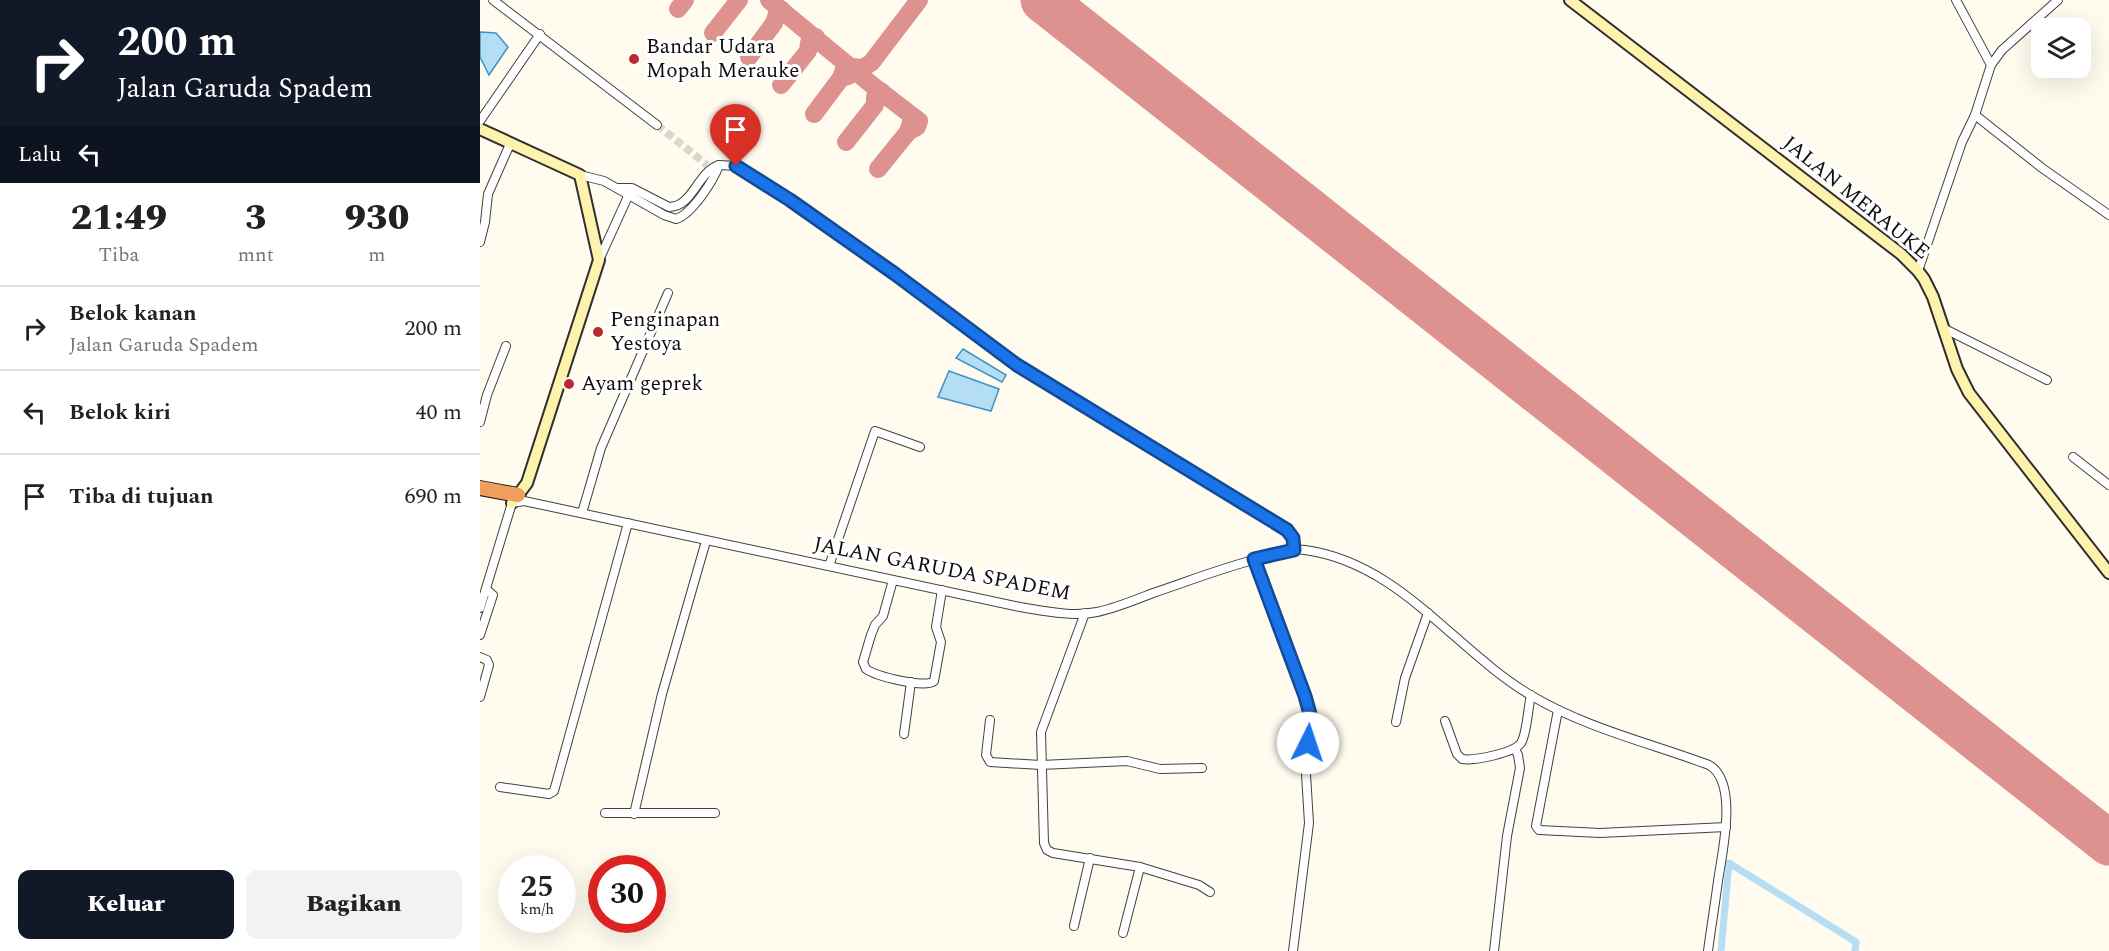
<!DOCTYPE html>
<html lang="id">
<head>
<meta charset="utf-8">
<style>
  :root { --surface:#fff; --page:#f2f2f2; --text:#222; --muted:#767676; --line:#e0e0e0; --accent:#111827 }
  body { margin:0; font-family:Spectral,serif; background:var(--page); color:var(--text); height:100vh; display:flex; flex-direction:column; font-size:22px; white-space:nowrap }
  * { box-sizing:border-box; margin:0 }
  p { font-size:20px; color:var(--muted) }
  .icon { flex:none; width:33px; height:33px; fill:none; stroke:currentColor; stroke-width:2; stroke-linecap:round; stroke-linejoin:round }
  .map { position:relative; flex:1; overflow:hidden }
  .sheet { display:flex; flex-direction:column; background:var(--surface); width:480px }
  .sheet>* { flex:none }
  .top-card { background:#111827; color:#fff; overflow:hidden }
  .fabs { position:absolute; left:1551px; top:18px; display:grid; gap:12px }
  .fabs a { display:grid; place-items:center; width:60px; height:60px; border-radius:12px; background:var(--surface); box-shadow:0 6px 24px #0002; font-size:30px }
  .speed { position:absolute; left:18px; top:855px; display:flex; gap:12px; font-size:30px; font-weight:700; text-align:center }
  .speed>* { display:grid; place-content:center; width:78px; height:78px; border-radius:50%; background:var(--surface); box-shadow:0 6px 24px #0002; line-height:1 }
  .speed small { font-size:15px; font-weight:400 }
  .speed .limit { border:9px solid #d22; background:#fff; color:#111 }
  .pin { position:absolute; display:grid; place-items:center; width:51px; height:51px; color:#fff; margin:-62px -26px; border-radius:50% 50% 50% 0; rotate:-45deg; box-shadow:0 0 6px #0007 }
  .pin .icon { rotate:45deg }
  .me { position:absolute; width:66px; margin:-33px; rotate:4deg; stroke-linejoin:round; filter:drop-shadow(0 0 4px #0008) }
  .turn { display:flex; align-items:center; gap:21px; height:126px; padding:0 18px; font-size:27px }
  .turn .icon { width:78px; height:78px; stroke-width:2.5 }
  .turn b { display:block; font-size:42px; line-height:51px }
  .then { display:flex; align-items:center; height:57px; padding:0 18px; background:#0003; gap:12px; font-size:22px }
  .eta { display:flex; justify-content:space-evenly; align-items:center; height:102px; text-align:center }
  .eta b { font-size:36px; font-weight:800; line-height:42px }
  .button { display:flex; gap:12px; margin-top:auto; padding:12px 18px }
  .button a { flex:1; height:69px; border-radius:12px; background:var(--accent); color:#fff; font-size:24px; font-weight:800; line-height:69px; text-align:center }
  .button a+a { background:var(--page); color:var(--text) }
  ul { padding:0; list-style:none }
  li { display:flex; align-items:center; gap:18px; height:84px; padding:0 18px; border-top:2px solid var(--line) }
  li div { flex:1 }
  li b { display:block; font-size:22px }
  li em { font-style:normal }
  main { display:flex; flex:1; min-height:0 }
  .map>svg:first-child { display:block }
  .water { fill:#b5def5; stroke:#3d94ca; stroke-width:1.5 }
  .lines { fill:none; stroke-linecap:round; stroke-linejoin:round }
  .canal { stroke:#b5def5; stroke-width:7 }
  .taxiway { stroke:#dd9290; stroke-width:18 }
  .runway { stroke:#dd9290; stroke-width:45 }
  .street-tunnel { stroke:#dbd7cd; stroke-width:8; stroke-dasharray:8 4; stroke-linecap:butt }
  .street-casing { stroke:#414141; stroke-width:10 }
  .secondary-casing { stroke:#303030; stroke-width:14 }
  .highway-casing { stroke:#1f1f1f; stroke-width:16 }
  .street { stroke:#fff; stroke-width:8 }
  .secondary { stroke:#fdf3ac; stroke-width:10 }
  .highway { stroke:#f19d5b; stroke-width:14 }
  .route-casing { stroke:#114b97; stroke-width:15 }
  .route { stroke:#1a73e8; stroke-width:10 }
  .poi-dot { fill:#bb2932; stroke:#fff; stroke-width:2 }
  .labels { text-anchor:middle; dominant-baseline:central; stroke-width:6; stroke-linejoin:round; paint-order:stroke }
  .poi-label { font-size:21px; fill:#0e0e0e; stroke:#fff; text-anchor:start }
  .street-label { font-size:21px; fill:#0e0e0e; stroke:#fff }
</style>
</head>
<body>
<main>
<section class="sheet">
<div class="top-card">
<div class="turn"><svg class="icon" aria-label="right" viewBox="0 0 24 24"><path d="M7 20v-9h11M14 6l5 5-5 5"/></svg><div><b>200 m</b>Jalan Garuda Spadem</div></div>
<div class="then">Lalu<svg class="icon" aria-label="left" viewBox="0 0 24 24"><path d="M17 20v-9H6M10 6l-5 5 5 5"/></svg></div>
</div>
<div class="eta">
<div><b>21:49</b><p>Tiba</p></div>
<div><b>3</b><p>mnt</p></div>
<div><b>930</b><p>m</p></div>
</div>
<ul>
<li><svg class="icon" aria-label="right" viewBox="0 0 24 24"><path d="M7 20v-9h11M14 6l5 5-5 5"/></svg><div><b>Belok kanan</b><p>Jalan Garuda Spadem</p></div><em>200 m</em></li>
<li><svg class="icon" aria-label="left" viewBox="0 0 24 24"><path d="M17 20v-9H6M10 6l-5 5 5 5"/></svg><div><b>Belok kiri</b></div><em>40 m</em></li>
<li><svg class="icon" aria-label="arrive" viewBox="0 0 24 24"><path d="M6 21V4h12l-3 4 3 4H6"/></svg><div><b>Tiba di tujuan</b></div><em>690 m</em></li>
</ul>
<div class="button"><a>Keluar</a><a>Bagikan</a></div>
</section>
<div class="map">
<svg width="1629" height="951" viewBox="0 0 1629 951">
  <rect width="100%" height="100%" fill="#fffbef"/>
  <!-- water -->
  <g class="water">
    <path d="M0,32L16,33L28,47L9,75L0,57Z"/>
    <path d="M483,349L526,375L522,382L476,358Z"/>
    <path d="M469,371L519,389L511,411L458,397Z"/>
  </g>
  <g class="lines">
    <!-- canal -->
    <path class="canal" d="M1241,951L1249,863L1376,942L1375,951"/>
    <!-- taxiway -->
    <g class="taxiway">
      <path d="M289,0L392,85L439,121L437,127L428,132"/>
      <path d="M198,9L205,0"/>
      <path d="M233,33L259,0"/>
      <path d="M269,57L294,23L297,14L302,10"/>
      <path d="M361,78L368,76L372,67L382,68L391,63L439,0"/>
      <path d="M301,85L328,51L329,43L336,37"/>
      <path d="M334,114L361,78L364,69"/>
      <path d="M366,142L395,105V97L402,92"/>
      <path d="M398,169L428,132L431,122"/>
    </g>
    <!-- runway -->
    <path class="runway" d="M563,0L1629,843"/>
    <!-- street-tunnel -->
    <path class="street-tunnel" d="M177,125L227,165"/>
    <!-- street casing -->
    <g class="street-casing">
      <g id="street">
        <path d="M13,0L177,125"/>
        <path d="M1476,0L1511,65"/>
        <path d="M1495,115L1562,168L1629,215"/>
        <path d="M0,121L60,34"/>
        <path d="M239,165L256,166L310,200L415,274L537,365L800,525L811,535L814,550"/>
        <path d="M100,175L124,181L184,215L196,219C212,214 234,180 239,165C217,172 213,207 189,207L152,188H139"/>
        <path d="M0,242L5,222L8,194L30,144"/>
        <path d="M119,260L150,192"/>
        <path d="M1438,271L1482,142L1495,115L1511,65L1522,50L1578,0"/>
        <path d="M1463,328L1567,380"/>
        <path d="M0,422L7,395L26,346"/>
        <path d="M1593,457L1629,485"/>
        <path d="M102,513L121,448L188,293"/>
        <path d="M774,559L826,696L830,714L825,758L829,823L813,951"/>
        <path d="M349,566L395,431L440,447"/>
        <path d="M413,580L403,616L395,625L391,635L383,662L386,669C396,676 445,689 454,681L461,642L456,627L462,590"/>
        <path d="M0,608L32,503L44,501L540,607C565,611 592,617 617,612C636,608 655,600 673,593C709,581 744,567 781,558C795,554 810,548 825,550C920,563 974,650 1052,696C1106,728 1170,743 1229,765C1259,782 1242,853 1238,881C1235,904 1231,928 1228,951"/>
        <path d="M605,613L561,732L564,843L567,850L573,853L660,867L719,885L730,892"/>
        <path d="M0,635L13,595L6,589"/>
        <path d="M0,657L7,660L9,665L0,697"/>
        <path d="M1078,710L1056,826L1059,830L1120,833L1246,827"/>
        <path d="M510,720L506,755L510,762L561,765L647,761L680,769L722,768"/>
        <path d="M965,721L977,754L982,759C994,761 1034,753 1041,743C1047,734 1048,707 1051,695"/>
        <path d="M916,722L925,678L948,613"/>
        <path d="M424,734L431,682"/>
        <path d="M20,787L69,794L74,791L148,523"/>
        <path d="M125,813H235"/>
        <path d="M154,814L182,694L226,541"/>
        <path d="M594,926L610,858"/>
        <path d="M643,933L660,867"/>
        <path d="M1014,951L1027,836L1040,768L1038,755L1035,749"/>
      </g>
    </g>
    <!-- secondary casing -->
    <g class="secondary-casing">
      <g id="secondary">
        <path d="M1090,0L1421,254L1438,271L1444,279L1453,297L1477,369L1489,393L1629,573"/>
        <path d="M0,129L100,175L119,260L47,483L32,503"/>
      </g>
    </g>
    <!-- highway casing -->
    <g class="highway-casing">
      <path id="highway" d="M0,488L38,495"/>
    </g>
    <!-- street -->
    <use href="#street" class="street"/>
    <!-- secondary -->
    <use href="#secondary" class="secondary"/>
    <!-- highway -->
    <use href="#highway" class="highway"/>
  </g>
  <g class="lines">
    <!-- route casing -->
    <g class="route-casing">
      <path id="route" d="M256,166L310,200L415,274L537,365L807,530L813,538L814,550L774,559L825,696L830,714L828,743"/>
    </g>
    <!-- route -->
    <use href="#route" class="route"/>
  </g>
  <!-- markers -->
  <g class="poi-dot">
    <circle cx="154" cy="59" r="6"/>
    <circle cx="118" cy="332" r="6"/>
    <circle cx="89" cy="384" r="6"/>
  </g>
  <g class="labels">
    <!-- poi labels -->
    <g class="poi-label">
      <text x="166" y="47">Bandar Udara<tspan x="166" dy="24">Mopah Merauke</tspan></text>
      <text x="130" y="320">Penginapan<tspan x="130" dy="24">Yestoya</tspan></text>
      <text x="101" y="384">Ayam geprek</text>
    </g>
    <!-- street labels -->
    <g class="street-label">
      <text transform="translate(1376 198) rotate(39)">JALAN MERAUKE</text>
      <text transform="translate(462 569) rotate(11)">JALAN GARUDA SPADEM</text>
    </g>
  </g>
</svg>
<div class="fabs">
<a><svg class="icon" aria-label="layers" viewBox="0 0 24 24"><path d="M12 4l9 5-9 5-9-5zM3 14l9 5 9-5"/></svg></a>
</div>
<div class="speed"><div>25<small>km/h</small></div><div class="limit">30</div></div>
<div class="pin" style="left:256px;top:166px;background:#d93025"><svg class="icon" aria-label="arrive" viewBox="0 0 24 24"><path d="M6 21V4h12l-3 4 3 4H6"/></svg></div>
<svg class="me" style="left:828px;top:743px" viewBox="-20 -20 40 40"><circle r="19" fill="#fff"/><path d="M0-13L10 11 0 6-10 11z" fill="#1a73e8"/></svg>
</div>
</main>
</body>
</html>
